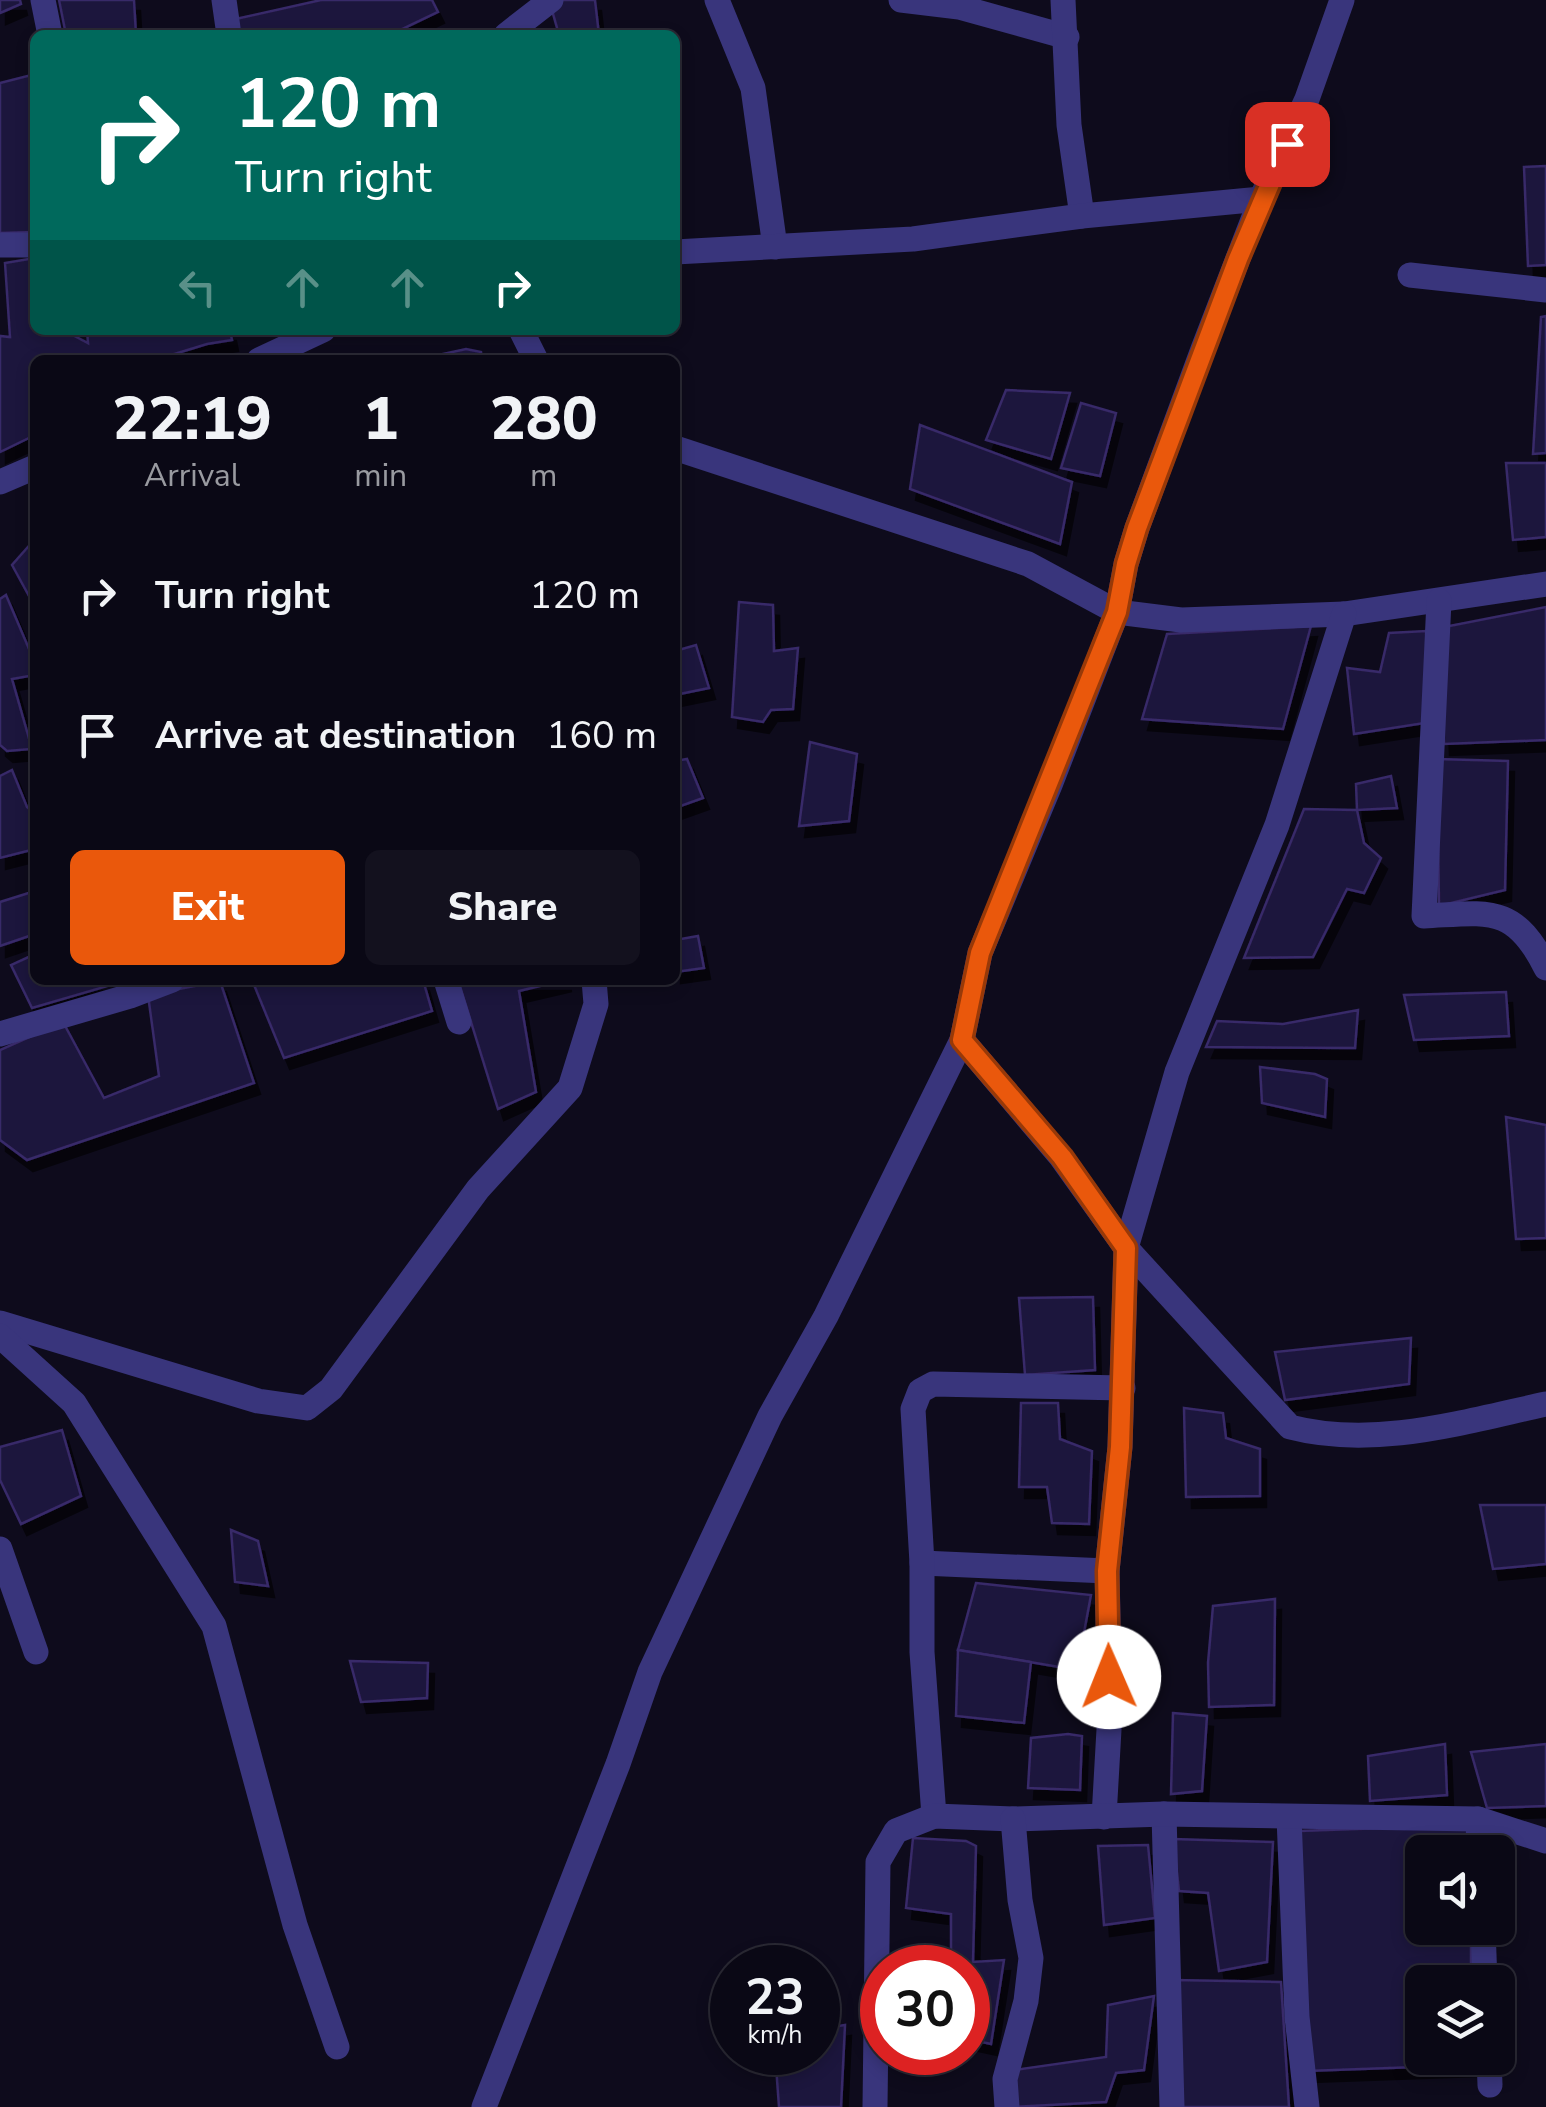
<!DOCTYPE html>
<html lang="en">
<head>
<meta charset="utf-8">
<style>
  :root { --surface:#0a0815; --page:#13111e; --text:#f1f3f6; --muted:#999aa0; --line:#2a2934; --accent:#ea580c }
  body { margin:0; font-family:"Nunito Sans",sans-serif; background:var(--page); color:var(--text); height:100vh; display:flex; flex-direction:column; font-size:38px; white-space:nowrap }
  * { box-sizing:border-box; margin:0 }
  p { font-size:32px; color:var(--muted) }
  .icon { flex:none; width:55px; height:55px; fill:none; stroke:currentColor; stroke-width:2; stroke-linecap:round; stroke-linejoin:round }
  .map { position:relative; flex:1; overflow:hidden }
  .drawer { position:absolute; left:30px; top:355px; width:650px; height:630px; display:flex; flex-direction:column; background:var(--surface); border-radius:15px; box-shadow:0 5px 15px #0003,0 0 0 2px var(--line) }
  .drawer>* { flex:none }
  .banner { position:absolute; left:30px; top:30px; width:650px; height:305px; border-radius:15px; box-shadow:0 5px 15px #0003,0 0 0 2px var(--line); background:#00695c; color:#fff; overflow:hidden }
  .fabs { position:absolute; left:1405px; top:1835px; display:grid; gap:20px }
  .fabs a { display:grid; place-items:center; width:110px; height:110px; border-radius:15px; background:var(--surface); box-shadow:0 5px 15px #0003,0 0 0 2px var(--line); font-size:50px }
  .speed { position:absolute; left:710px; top:1945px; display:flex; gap:20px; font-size:50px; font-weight:700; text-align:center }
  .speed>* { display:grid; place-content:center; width:130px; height:130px; border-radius:50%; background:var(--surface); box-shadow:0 5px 15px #0003,0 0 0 2px var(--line); line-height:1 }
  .speed small { font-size:25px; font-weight:400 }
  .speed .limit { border:15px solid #d22; background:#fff; color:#111 }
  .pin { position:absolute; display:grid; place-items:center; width:85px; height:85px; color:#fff; margin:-42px; border-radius:20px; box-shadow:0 5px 15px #0006 }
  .me { position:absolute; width:110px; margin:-55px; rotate:359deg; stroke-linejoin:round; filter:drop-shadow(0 0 8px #0008) }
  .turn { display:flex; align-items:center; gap:35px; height:210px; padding:0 40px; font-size:45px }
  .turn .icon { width:130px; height:130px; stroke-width:2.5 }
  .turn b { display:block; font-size:70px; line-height:85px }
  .lanes { display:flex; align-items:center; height:95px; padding:0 40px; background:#0003; justify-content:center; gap:50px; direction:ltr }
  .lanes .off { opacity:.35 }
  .eta { display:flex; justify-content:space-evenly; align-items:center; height:170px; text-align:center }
  .eta b { font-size:60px; font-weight:800; line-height:70px }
  .cta { display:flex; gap:20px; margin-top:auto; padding:20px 40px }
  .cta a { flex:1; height:115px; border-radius:15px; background:var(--accent); color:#fff; font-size:40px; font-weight:800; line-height:115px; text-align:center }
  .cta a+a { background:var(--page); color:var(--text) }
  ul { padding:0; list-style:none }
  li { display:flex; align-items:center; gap:30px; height:140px; padding:0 40px }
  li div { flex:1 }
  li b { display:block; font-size:38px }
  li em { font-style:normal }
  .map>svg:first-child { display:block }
  .building { fill:#1f173d; stroke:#372969; stroke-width:2.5; filter:url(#shadow) }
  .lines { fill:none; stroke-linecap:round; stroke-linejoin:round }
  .minor { stroke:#39357c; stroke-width:25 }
  .route-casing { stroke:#983908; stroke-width:25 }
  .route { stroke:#ea580c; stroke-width:18 }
</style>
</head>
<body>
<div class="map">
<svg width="1546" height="2107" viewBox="0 0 1546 2107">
  <defs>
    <filter id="shadow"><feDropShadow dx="6" dy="11" stdDeviation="0" flood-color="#0009"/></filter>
  </defs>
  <rect width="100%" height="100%" fill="#0e0b1c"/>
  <!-- building -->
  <g class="building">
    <path d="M0,0H20L21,4L0,13Z"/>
    <path d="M59,0H134L136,35H66Z"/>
    <path d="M321,0H432L438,12L390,35H234L231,20Z"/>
    <path d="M561,0H595L599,35H559L550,3Z"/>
    <path d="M35,74V232L0,233V83Z"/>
    <path d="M1546,166V265L1528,266L1524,167Z"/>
    <path d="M35,258V330H63L88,343L87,330H230L232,340L207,344L155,360H35V435L0,452V336L10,337L5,263Z"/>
    <path d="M1546,316V453L1533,454L1541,317Z"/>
    <path d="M466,349L481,352L482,360H415Z"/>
    <path d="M1006,390L1070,393L1051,459L986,440Z"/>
    <path d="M1081,403L1116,413L1100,476L1061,468Z"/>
    <path d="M920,425L1072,482L1060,544L910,489Z"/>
    <path d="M1506,463H1546V537L1513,540Z"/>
    <path d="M35,539V607L12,565Z"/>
    <path d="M6,595L35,663V675L12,679L32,749L7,751L0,745V599Z"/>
    <path d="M739,602L773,605L774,651L798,648L793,709L771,710L763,722L732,717Z"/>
    <path d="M1546,607V740L1444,744L1439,628Z"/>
    <path d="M1311,626L1283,729L1142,719L1167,634Z"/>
    <path d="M1426,631L1431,722L1354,734L1347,668L1380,672L1389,633Z"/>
    <path d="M696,645L709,688L675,695V651Z"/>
    <path d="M810,742L857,754L849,821L799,826Z"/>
    <path d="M687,759L703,798L675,808V761Z"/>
    <path d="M1437,759L1508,761L1505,890L1439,906Z"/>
    <path d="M12,770L27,807L35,813V849L0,858V776Z"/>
    <path d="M1391,776L1397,808L1357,810L1356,784Z"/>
    <path d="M1304,809L1357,810L1364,843L1381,858L1364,893L1347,889L1313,957L1244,958Z"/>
    <path d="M35,891V934L0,946V902Z"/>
    <path d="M698,936L704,968L675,972V940Z"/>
    <path d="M35,954V980H109L111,985L32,1008L11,965Z"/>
    <path d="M252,980H423L432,1011L284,1058Z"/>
    <path d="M458,980H566L519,991L536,1092L498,1109Z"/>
    <path d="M220,981L254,1083L27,1160L0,1140V1050L63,1022L104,1098L159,1076L148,995Z"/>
    <path d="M1506,992L1509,1036L1414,1040L1404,995Z"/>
    <path d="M1358,1010L1355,1048L1206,1047L1217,1021L1283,1024Z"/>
    <path d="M1260,1067L1315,1074L1327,1079L1325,1117L1262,1103Z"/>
    <path d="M1506,1117L1546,1125V1238L1516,1239Z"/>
    <path d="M1093,1297L1095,1370L1025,1375L1019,1298Z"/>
    <path d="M1411,1338L1409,1384L1285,1400L1275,1352Z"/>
    <path d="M1021,1403H1058L1060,1439L1092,1451L1089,1524L1052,1523L1047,1487H1019Z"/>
    <path d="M1184,1408L1223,1413L1226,1438L1260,1449V1496L1186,1497Z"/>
    <path d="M62,1430L81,1496L21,1524L0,1480V1447Z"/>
    <path d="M1480,1505H1546V1564L1493,1569Z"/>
    <path d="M231,1530L258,1541L268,1586L235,1582Z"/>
    <path d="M976,1583L1091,1595L1077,1670L958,1650Z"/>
    <path d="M1275,1599L1274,1705L1209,1707L1208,1663L1213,1606Z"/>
    <path d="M958,1650L1031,1662L1024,1723L956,1716Z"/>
    <path d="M350,1661L428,1663L427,1698L361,1702Z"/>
    <path d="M1173,1713L1207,1716L1202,1791L1171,1794Z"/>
    <path d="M1068,1734L1082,1736L1080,1790L1028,1788L1031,1738Z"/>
    <path d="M1445,1744L1447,1795L1370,1801L1368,1756Z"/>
    <path d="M1546,1744V1806L1487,1808L1471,1752Z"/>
    <path d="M1470,1825V1852H1422V1928H1471V1982H1422V2058H1472V2065L1307,2071L1299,1831Z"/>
    <path d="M913,1838L966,1841L976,1846L973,1962L1004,1960L991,2044L968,2039V1968H951V1914L906,1908Z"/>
    <path d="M1173,1839L1273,1842L1267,1962L1219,1971L1208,1893L1179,1891Z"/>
    <path d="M1148,1845L1155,1918L1104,1925L1098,1846Z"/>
    <path d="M1174,1980L1281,1982L1289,2107H1178Z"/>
    <path d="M1154,1996L1144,2070L1116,2073L1106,2102L1012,2107L1014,2070L1106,2057L1108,2005Z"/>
    <path d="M845,2025L841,2107H779L775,2052H818V2029Z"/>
  </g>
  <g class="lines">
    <!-- minor -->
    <g class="minor">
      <path d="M43,0L50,35"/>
      <path d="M224,0L229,35"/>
      <path d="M717,0L753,88L775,247"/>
      <path d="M901,0L959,7L1067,37"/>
      <path d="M1063,0L1069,125L1082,216"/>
      <path d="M506,35L551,0"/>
      <path d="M0,245H35"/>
      <path d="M675,252L913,239L1082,216L1261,199"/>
      <path d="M1410,275L1546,290"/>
      <path d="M521,330L536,360"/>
      <path d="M259,360L323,330"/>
      <path d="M675,448L1028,564L1117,612L1181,620L1344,614L1546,584"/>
      <path d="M0,482L35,467"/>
      <path d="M1439,601L1424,916C1487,913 1514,903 1546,968"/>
      <path d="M446,980L459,1022"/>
      <path d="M0,1034L130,996L172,980"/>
      <path d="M962,1040L1061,1157L1126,1248L1290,1427C1374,1449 1463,1422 1546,1404"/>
      <path d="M0,1323L258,1401L307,1408L331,1389L478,1189L570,1088L596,1004L594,980"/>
      <path d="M0,1336L74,1403L214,1626L295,1925L337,2047"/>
      <path d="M0,1549L36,1652"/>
      <path d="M922,1563L1107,1571"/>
      <path d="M1164,1814L1172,2107"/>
      <path d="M934,1816L922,1652V1563L913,1409L920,1391L933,1384L1123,1388"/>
      <path d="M1104,1817L1110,1712L1107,1571L1120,1447L1126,1248L1177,1072L1277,825L1344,614"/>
      <path d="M1289,1817L1297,2017L1307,2107"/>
      <path d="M1478,1819L1479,1852"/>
      <path d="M1483,1928L1485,1982"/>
      <path d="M1489,2058L1490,2085"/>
      <path d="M484,2107L618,1764L650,1672L770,1416L826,1316L962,1040L980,953L1050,785L1117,612L1126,564L1137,528L1203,349L1261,199L1307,99L1342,0"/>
      <path d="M875,2107L878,1862L896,1831L934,1816L1013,1819L1164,1814L1478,1819L1546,1841"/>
      <path d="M1007,2107L1005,2079L1026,2001L1031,1958L1020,1900L1013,1819"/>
    </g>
  </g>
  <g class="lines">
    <!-- route casing -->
    <g class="route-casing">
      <path id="route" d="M1109,1677L1107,1571L1120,1447L1126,1248L1062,1157L962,1040L980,953L1117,612L1126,564L1137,528L1238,259L1287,144"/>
    </g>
    <!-- route -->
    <use href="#route" class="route"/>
  </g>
</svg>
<div class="fabs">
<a><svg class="icon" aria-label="sound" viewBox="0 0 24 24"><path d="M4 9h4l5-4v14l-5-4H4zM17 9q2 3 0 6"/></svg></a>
<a><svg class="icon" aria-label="layers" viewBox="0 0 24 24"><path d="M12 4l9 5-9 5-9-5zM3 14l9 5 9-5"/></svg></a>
</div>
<div class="speed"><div>23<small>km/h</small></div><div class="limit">30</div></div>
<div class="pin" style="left:1287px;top:144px;background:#d93025"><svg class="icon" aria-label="arrive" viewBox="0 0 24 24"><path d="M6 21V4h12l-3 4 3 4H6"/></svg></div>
<svg class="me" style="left:1109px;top:1677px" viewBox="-20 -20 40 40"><circle r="19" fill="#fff"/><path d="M0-13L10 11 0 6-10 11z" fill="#ea580c"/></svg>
<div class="banner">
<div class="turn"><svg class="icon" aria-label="right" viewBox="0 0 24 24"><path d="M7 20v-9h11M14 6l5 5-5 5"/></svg><div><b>120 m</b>Turn right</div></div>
<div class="lanes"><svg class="icon off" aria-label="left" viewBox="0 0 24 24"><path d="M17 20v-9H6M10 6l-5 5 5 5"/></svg><svg class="icon off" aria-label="ahead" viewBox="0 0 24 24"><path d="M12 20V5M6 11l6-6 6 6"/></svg><svg class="icon off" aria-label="ahead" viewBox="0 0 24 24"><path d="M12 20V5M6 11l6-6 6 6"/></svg><svg class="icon" aria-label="right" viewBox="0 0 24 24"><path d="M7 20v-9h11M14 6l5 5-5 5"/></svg></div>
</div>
<section class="drawer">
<div class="eta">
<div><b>22:19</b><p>Arrival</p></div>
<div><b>1</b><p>min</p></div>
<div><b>280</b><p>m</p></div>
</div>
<ul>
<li><svg class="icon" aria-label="right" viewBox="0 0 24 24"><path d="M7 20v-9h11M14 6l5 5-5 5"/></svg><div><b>Turn right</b></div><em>120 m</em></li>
<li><svg class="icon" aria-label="arrive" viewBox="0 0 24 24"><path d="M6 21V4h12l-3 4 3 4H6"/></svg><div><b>Arrive at destination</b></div><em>160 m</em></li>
</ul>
<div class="cta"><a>Exit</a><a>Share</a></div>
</section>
</div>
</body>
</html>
